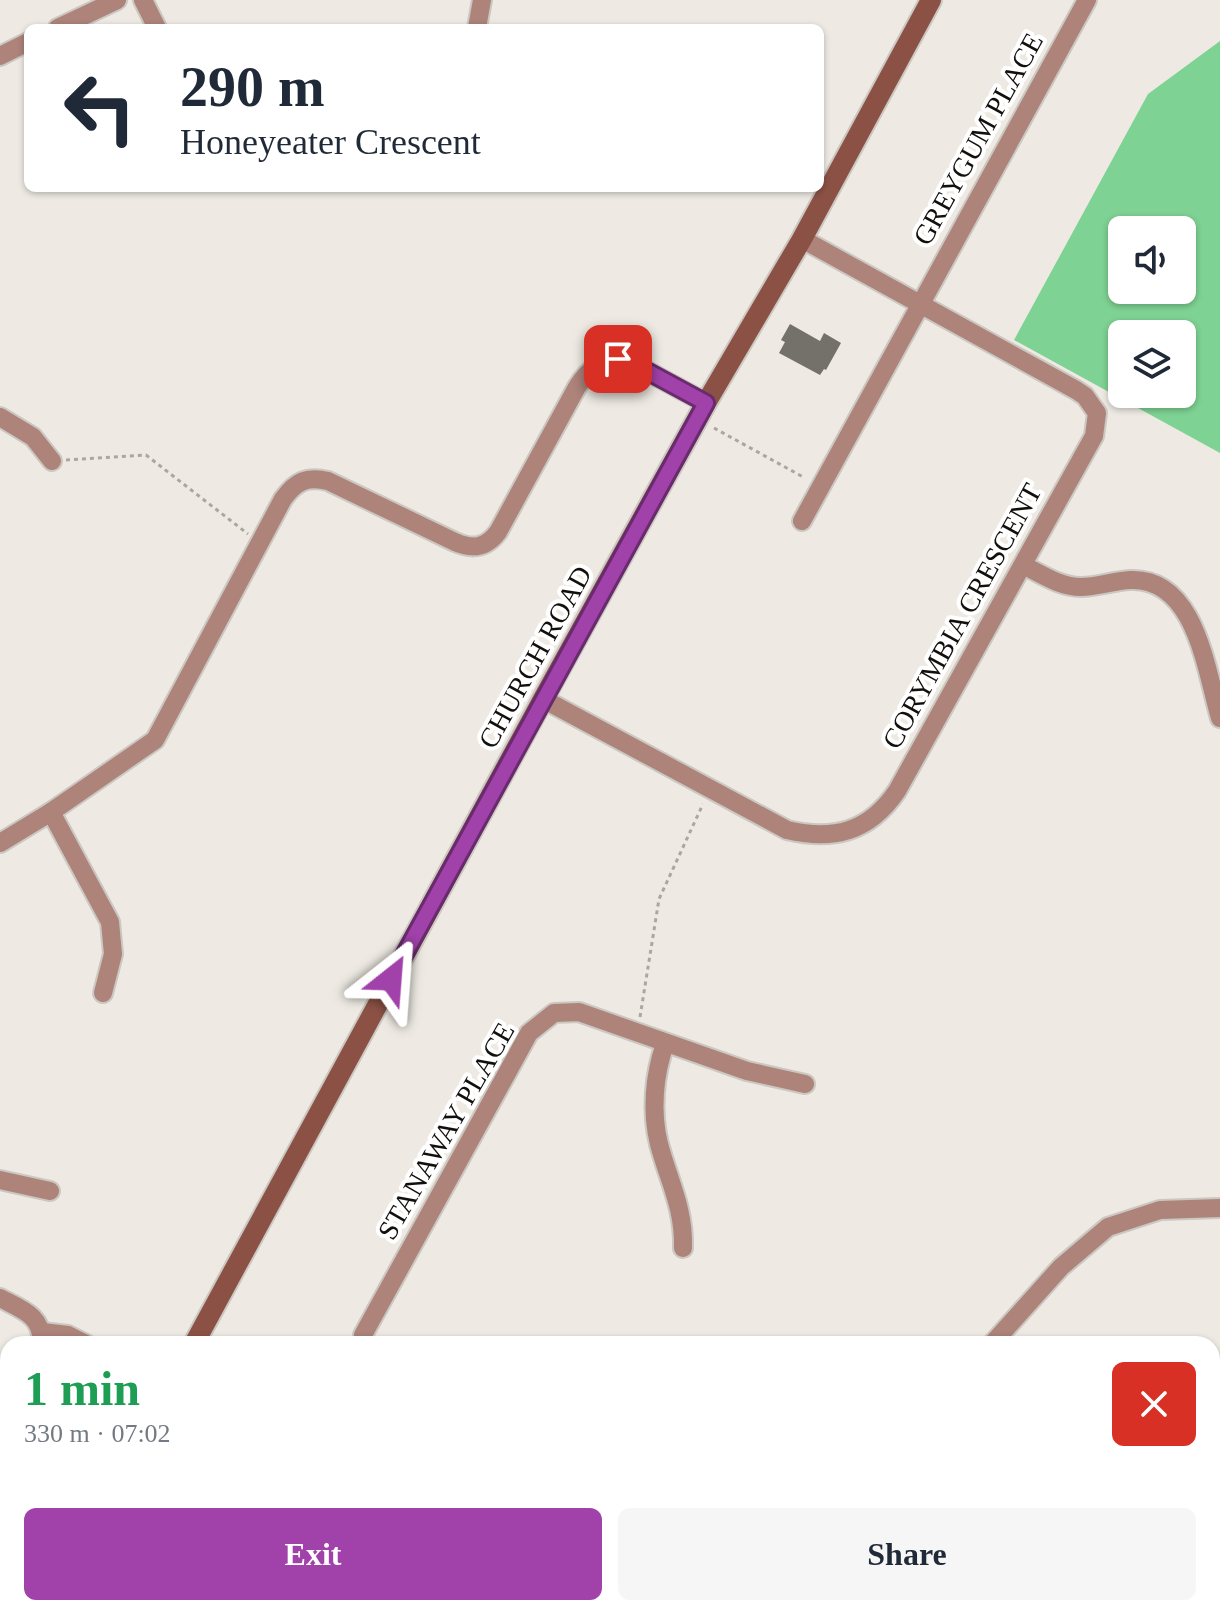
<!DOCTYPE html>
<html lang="en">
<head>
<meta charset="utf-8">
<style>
  :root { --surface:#fff; --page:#f6f6f7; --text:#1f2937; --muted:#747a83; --accent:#a142aa }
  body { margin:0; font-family:Georgia,serif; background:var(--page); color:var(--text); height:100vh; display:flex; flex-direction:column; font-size:30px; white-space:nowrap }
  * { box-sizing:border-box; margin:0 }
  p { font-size:26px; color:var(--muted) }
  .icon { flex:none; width:44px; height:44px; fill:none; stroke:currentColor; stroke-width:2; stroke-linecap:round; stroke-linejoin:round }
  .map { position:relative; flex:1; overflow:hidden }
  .panel { position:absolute; left:0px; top:1336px; width:1220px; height:280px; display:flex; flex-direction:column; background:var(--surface); border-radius:24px 24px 0 0; box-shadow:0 2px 6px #0004 }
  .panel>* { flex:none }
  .hud { position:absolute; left:24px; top:24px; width:800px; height:168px; border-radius:12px; box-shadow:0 2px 6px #0004; background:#fff; color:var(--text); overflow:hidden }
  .fabs { position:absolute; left:1108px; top:216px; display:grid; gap:16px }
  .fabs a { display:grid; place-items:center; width:88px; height:88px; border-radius:12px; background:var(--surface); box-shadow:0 2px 6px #0004; font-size:40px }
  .pin { position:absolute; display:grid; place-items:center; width:68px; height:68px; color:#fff; margin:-34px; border-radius:16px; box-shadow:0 4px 12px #0006 }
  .me { position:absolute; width:88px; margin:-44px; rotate:28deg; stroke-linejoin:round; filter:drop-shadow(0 0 6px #0008) }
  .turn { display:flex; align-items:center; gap:28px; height:168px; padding:0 24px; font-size:36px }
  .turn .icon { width:104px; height:104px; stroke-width:2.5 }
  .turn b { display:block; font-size:56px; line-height:68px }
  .round { display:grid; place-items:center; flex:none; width:84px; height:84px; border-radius:12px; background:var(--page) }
  .head { display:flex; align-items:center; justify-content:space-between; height:136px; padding:0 24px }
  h1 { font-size:48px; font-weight:700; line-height:60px; color:#1e9e55 }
  .action { display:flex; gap:16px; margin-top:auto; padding:16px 24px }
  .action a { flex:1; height:92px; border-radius:12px; background:var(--accent); color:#fff; font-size:32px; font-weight:700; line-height:92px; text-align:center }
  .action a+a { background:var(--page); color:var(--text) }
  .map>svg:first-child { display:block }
  .forest { fill:#7ed293; fill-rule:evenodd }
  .building { fill:#74706a }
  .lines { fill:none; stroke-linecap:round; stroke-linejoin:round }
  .street-casing { stroke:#cbc7c1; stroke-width:22 }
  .secondary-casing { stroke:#cbc7c1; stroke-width:24 }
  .path { stroke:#aaa7a1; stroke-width:3; stroke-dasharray:4 4; stroke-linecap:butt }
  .street { stroke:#ad837a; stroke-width:18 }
  .secondary { stroke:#8c5145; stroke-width:20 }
  .route-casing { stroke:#692b6e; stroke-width:20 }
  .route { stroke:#a142aa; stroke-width:14 }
  .labels { text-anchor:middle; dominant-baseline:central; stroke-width:8; stroke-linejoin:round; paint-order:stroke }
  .street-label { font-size:28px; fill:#11100d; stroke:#fff }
</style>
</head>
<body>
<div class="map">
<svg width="1220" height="1616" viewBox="0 0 1220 1616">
  <rect width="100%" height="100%" fill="#eeeae3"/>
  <!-- forest -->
  <path class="forest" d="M1220,41V453L1014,340L1148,94ZM1122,230H1182V290H1122ZM1122,334H1182V394H1122Z"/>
  <!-- building -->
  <path class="building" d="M790,324L820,341L824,333L841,343L826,370L824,369L820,375L779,353L785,342L781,340Z"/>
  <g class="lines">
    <!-- street casing -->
    <g class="street-casing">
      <g id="street">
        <path d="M143,0L157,28"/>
        <path d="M58,28L117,0"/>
        <path d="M477,28L482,0"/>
        <path d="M0,56L28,42"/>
        <path d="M0,417L33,437L52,461"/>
        <path d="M802,521L1087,0"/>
        <path d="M1023,565C1041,574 1060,587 1081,587C1097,587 1113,581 1130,580C1196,577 1206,671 1220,718"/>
        <path d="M543,699L787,830C834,841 869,832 897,791L1094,436L1097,413L1085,396L1076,390L802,239"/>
        <path d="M51,812L110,922L113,954L103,993"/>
        <path d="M0,843L51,812L155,740L283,499C296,481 307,476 328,481L455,542C473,550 486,548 498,532L577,387C590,366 607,356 632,363L706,403"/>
        <path d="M665,1044C654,1075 651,1112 659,1144C669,1182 684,1207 683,1248"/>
        <path d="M0,1180L50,1191"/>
        <path d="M0,1298C21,1309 44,1316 41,1344"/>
        <path d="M42,1332L68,1335L86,1344"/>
        <path d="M363,1344V1335L529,1033L554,1013L579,1012L747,1071L805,1084"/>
        <path d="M992,1344L1061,1267L1108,1227L1160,1210L1220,1208"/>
        <path d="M0,1422L8,1408"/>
        <path d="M1212,1560L1220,1564"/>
        <path d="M387,1616L391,1608"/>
      </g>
    </g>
    <!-- secondary casing -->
    <g class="secondary-casing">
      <g id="secondary">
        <path d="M194,1344L543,699L706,403L802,239L931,0"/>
        <path d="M47,1616L51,1608"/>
      </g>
    </g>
    <!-- path -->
    <g class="path">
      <path d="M714,428L805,478"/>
      <path d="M66,460L146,455L248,534"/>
      <path d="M640,1017L659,899L703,804"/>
    </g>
    <!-- street -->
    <use href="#street" class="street"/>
    <!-- secondary -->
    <use href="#secondary" class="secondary"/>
  </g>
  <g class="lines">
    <!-- route casing -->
    <g class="route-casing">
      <path id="route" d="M391,979L706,403L632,363L618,359"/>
    </g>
    <!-- route -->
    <use href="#route" class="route"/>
  </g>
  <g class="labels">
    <!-- street labels -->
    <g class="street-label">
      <text transform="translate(978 139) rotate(-61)">GREYGUM PLACE</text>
      <text transform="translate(962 616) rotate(-61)">CORYMBIA CRESCENT</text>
      <text transform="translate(535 657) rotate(-61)">CHURCH ROAD</text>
      <text transform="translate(446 1131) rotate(-60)">STANAWAY PLACE</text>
    </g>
  </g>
</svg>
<div class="fabs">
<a><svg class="icon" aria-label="sound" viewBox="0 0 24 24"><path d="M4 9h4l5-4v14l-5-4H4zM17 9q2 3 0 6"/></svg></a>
<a><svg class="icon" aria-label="layers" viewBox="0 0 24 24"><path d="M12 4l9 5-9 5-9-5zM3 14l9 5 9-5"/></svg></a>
</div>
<div class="pin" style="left:618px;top:359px;background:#d93025"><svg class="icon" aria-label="arrive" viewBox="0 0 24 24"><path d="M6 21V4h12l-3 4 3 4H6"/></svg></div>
<svg class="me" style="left:391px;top:979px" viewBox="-20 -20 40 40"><path d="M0-17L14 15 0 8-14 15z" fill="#a142aa" stroke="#fff" stroke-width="4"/></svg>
<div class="hud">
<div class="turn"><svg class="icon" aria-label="left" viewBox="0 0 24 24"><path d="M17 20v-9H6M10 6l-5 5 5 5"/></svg><div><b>290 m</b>Honeyeater Crescent</div></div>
</div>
<section class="panel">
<div class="head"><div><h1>1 min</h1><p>330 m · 07:02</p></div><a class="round" style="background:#d93025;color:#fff"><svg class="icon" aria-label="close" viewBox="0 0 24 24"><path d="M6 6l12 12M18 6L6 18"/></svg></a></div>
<div class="action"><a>Exit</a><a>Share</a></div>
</section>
</div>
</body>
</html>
